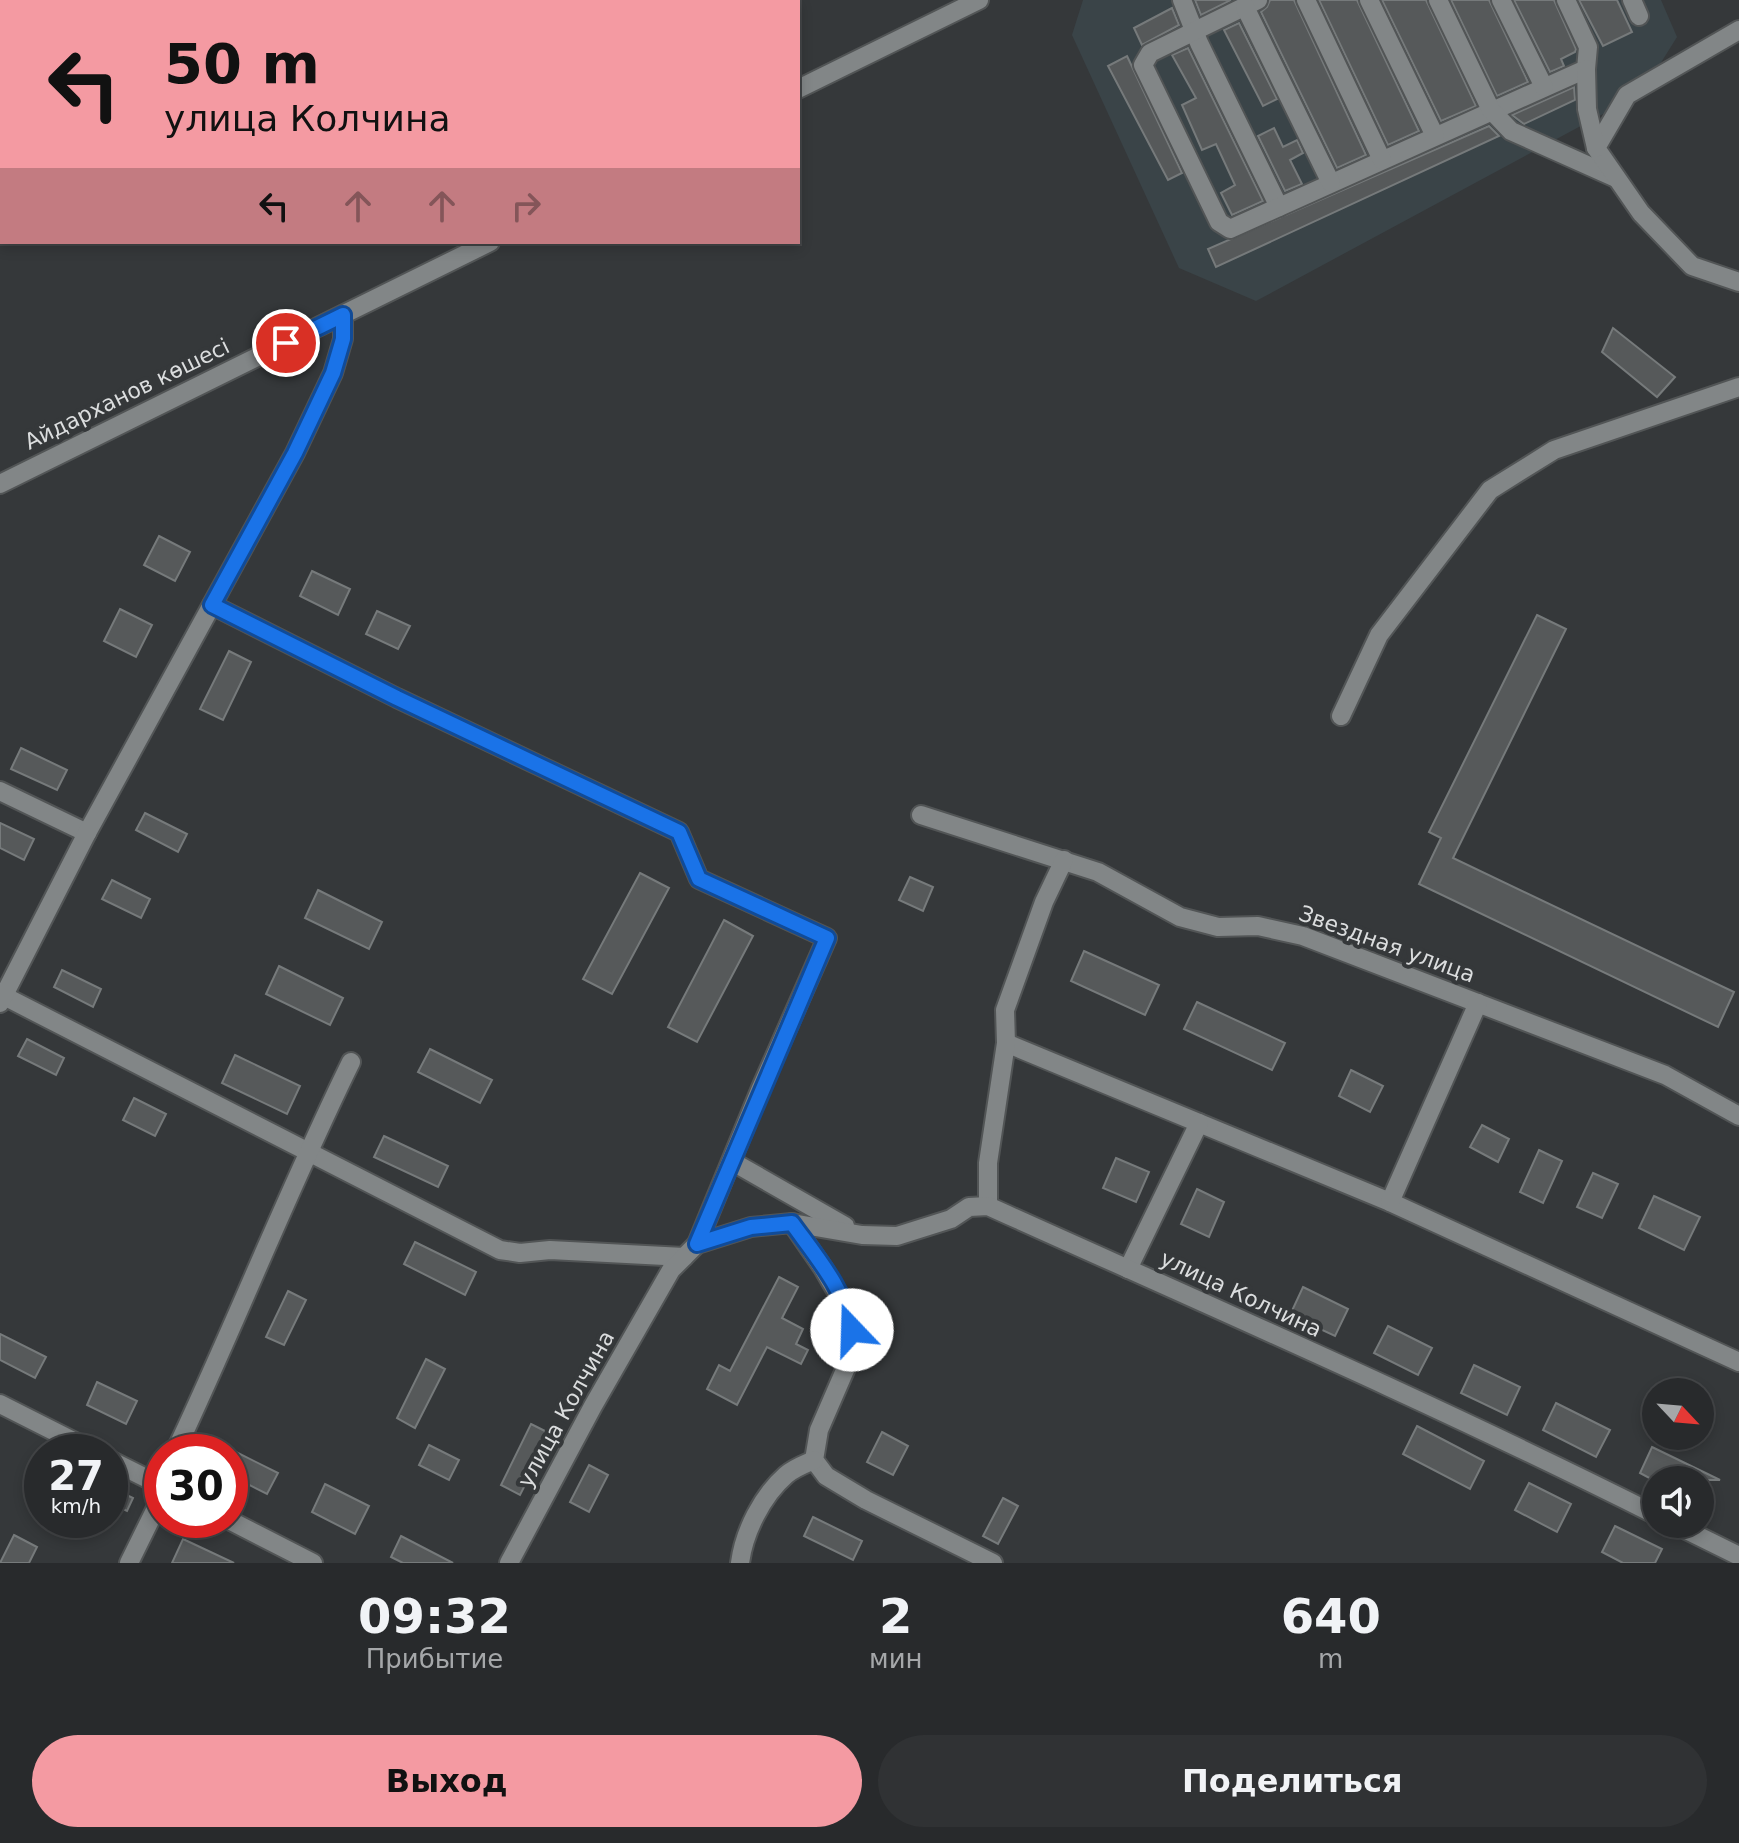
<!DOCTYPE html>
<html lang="ru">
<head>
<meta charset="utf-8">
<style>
  :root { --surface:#282a2c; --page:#303234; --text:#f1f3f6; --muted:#a5a7a9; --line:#444648; --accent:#f49aa2 }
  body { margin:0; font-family:"DejaVu Sans",sans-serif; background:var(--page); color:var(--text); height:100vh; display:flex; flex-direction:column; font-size:30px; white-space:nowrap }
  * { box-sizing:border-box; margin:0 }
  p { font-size:26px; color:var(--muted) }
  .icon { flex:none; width:44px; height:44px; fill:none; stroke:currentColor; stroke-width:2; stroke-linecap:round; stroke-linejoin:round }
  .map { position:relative; height:1563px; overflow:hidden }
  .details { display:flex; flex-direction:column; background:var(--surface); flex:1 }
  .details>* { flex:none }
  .guide { position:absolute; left:0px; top:0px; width:800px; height:244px; box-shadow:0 4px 12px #0003,0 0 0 2px var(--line); background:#f49aa2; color:#111; overflow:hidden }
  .needle { width:52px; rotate:116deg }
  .tools { position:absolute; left:1642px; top:1378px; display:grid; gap:16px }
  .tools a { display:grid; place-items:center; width:72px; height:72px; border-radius:50%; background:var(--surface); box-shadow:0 4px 12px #0003,0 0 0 2px var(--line); font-size:40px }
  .speed { position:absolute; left:24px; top:1434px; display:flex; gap:16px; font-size:40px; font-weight:700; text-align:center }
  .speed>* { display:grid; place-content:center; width:104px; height:104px; border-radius:50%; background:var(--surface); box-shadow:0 4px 12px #0003,0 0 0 2px var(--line); line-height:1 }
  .speed small { font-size:20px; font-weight:400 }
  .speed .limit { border:12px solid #d22; background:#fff; color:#111 }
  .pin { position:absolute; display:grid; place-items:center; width:68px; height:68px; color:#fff; margin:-34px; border:4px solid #fff; border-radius:50%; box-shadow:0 2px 8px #0007 }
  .me { position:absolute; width:88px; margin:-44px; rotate:339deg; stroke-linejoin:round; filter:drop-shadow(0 0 6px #0008) }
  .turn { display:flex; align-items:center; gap:28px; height:168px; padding:0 32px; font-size:36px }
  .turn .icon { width:104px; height:104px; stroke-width:2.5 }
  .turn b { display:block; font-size:56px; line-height:68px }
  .lanes { display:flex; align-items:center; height:76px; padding:0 32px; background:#0003; justify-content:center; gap:40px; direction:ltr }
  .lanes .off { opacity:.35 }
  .eta { display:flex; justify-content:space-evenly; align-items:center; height:136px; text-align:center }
  .eta b { font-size:48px; font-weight:600; line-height:56px }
  .cta { display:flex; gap:16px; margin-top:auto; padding:16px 32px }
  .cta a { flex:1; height:92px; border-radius:48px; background:var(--accent); color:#111; font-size:32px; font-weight:600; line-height:92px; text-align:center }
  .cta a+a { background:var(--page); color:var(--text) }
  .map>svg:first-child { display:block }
  .built { fill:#3a4448 }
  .building { fill:#56595a; stroke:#767a7b; stroke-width:2 }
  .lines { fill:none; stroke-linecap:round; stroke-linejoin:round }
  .minor-casing { stroke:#525556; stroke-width:22 }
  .minor { stroke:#828687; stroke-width:18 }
  .route-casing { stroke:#114b97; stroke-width:20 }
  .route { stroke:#1a73e8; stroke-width:14 }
  .labels { text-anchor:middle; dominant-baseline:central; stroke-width:8; stroke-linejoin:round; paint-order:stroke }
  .street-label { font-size:22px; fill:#dbddde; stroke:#35383a }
</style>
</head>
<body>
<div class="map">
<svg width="1739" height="1563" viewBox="0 0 1739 1563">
  <rect width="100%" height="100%" fill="#35383a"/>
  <!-- built -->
  <path class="built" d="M1083,0H1661L1677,37L1642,93L1256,301L1179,268L1072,35Z"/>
  <!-- building -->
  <g class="building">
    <path d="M1195,0H1231L1201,15Z"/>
    <path d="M1270,0H1294L1366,155L1337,168L1261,12L1267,7Z"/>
    <path d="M1319,0H1357L1419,131L1388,145Z"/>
    <path d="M1382,0H1426L1476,106L1441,121Z"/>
    <path d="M1451,0H1489L1528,82L1497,96Z"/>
    <path d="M1514,0H1554L1576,49L1575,52L1561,59L1564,66L1550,72Z"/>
    <path d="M1579,0H1617L1632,32L1603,46Z"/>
    <path d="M1172,8L1179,25L1142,45L1134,28Z"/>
    <path d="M1239,23L1277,99L1263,106L1224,30Z"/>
    <path d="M1188,48L1263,201L1232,215L1221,193L1235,185L1216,144L1202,150L1182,105L1196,98L1172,55Z"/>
    <path d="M1127,56L1182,173L1168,180L1108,66Z"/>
    <path d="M1574,87L1575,100L1524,124L1512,115Z"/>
    <path d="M1489,126L1499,136L1216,267L1208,249Z"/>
    <path d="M1274,128L1283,147L1297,140L1303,153L1290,160L1302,184L1285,191L1258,136Z"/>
    <path d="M1613,328L1675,377L1657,397L1602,352Z"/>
    <path d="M159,536L190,552L175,581L144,565Z"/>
    <path d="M312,571L350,589L338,615L300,596Z"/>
    <path d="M120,609L152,625L136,657L104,641Z"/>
    <path d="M377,611L410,626L398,649L366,634Z"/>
    <path d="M1537,615L1566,629L1453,858L1734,992L1718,1027L1419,884L1441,838L1429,832Z"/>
    <path d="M229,651L251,662L223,720L200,709Z"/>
    <path d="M21,748L67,770L57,790L11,769Z"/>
    <path d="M145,813L187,834L178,852L136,830Z"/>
    <path d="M0,823L34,839L24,860L0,848Z"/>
    <path d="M640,873L669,888L612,994L583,979Z"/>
    <path d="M910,877L933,887L923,911L899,900Z"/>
    <path d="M112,880L150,899L141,918L102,899Z"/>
    <path d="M318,890L382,922L369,949L305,918Z"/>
    <path d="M724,920L753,936L697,1042L668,1027Z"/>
    <path d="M1084,951L1159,985L1145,1015L1071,981Z"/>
    <path d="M279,966L343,998L330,1025L266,994Z"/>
    <path d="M62,970L101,989L93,1007L54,987Z"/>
    <path d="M1197,1002L1285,1043L1272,1070L1184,1029Z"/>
    <path d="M27,1039L64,1058L56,1075L18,1056Z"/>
    <path d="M430,1049L492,1080L480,1103L418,1072Z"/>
    <path d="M235,1055L300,1086L287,1114L222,1083Z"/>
    <path d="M1351,1070L1383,1086L1370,1112L1339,1096Z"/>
    <path d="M134,1098L166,1114L155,1136L123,1120Z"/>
    <path d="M1482,1125L1509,1139L1498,1162L1470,1147Z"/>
    <path d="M384,1136L448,1166L438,1187L374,1157Z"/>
    <path d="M1539,1150L1562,1161L1543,1203L1520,1192Z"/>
    <path d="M1116,1158L1149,1172L1136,1202L1103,1188Z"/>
    <path d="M1593,1173L1618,1184L1602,1218L1577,1207Z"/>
    <path d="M1197,1189L1224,1202L1209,1237L1181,1224Z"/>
    <path d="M1654,1196L1700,1217L1684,1250L1639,1228Z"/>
    <path d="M415,1242L476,1272L465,1295L404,1264Z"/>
    <path d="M779,1277L798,1287L782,1318L803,1329L796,1344L808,1350L801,1364L767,1347L737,1405L707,1389L719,1365L730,1371Z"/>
    <path d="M1303,1287L1348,1309L1335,1336L1290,1315Z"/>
    <path d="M288,1291L306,1300L284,1345L266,1337Z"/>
    <path d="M1388,1326L1432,1348L1418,1375L1374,1353Z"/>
    <path d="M0,1334L46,1357L35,1378L0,1360Z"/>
    <path d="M426,1359L445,1369L415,1428L397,1418Z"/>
    <path d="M1474,1365L1520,1387L1507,1415L1461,1393Z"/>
    <path d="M97,1382L137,1401L126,1424L87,1405Z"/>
    <path d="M1556,1403L1610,1430L1596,1457L1543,1430Z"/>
    <path d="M531,1424L551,1434L520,1495L501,1485Z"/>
    <path d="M1417,1426L1484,1461L1470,1489L1403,1454Z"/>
    <path d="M882,1432L908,1446L893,1475L867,1462Z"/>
    <path d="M429,1445L459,1460L449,1480L419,1465Z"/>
    <path d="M1652,1447L1720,1480H1653L1640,1473Z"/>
    <path d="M230,1449L278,1473L267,1494L230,1475Z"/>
    <path d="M589,1465L608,1475L589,1512L570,1502Z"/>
    <path d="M1529,1483L1571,1504L1557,1532L1515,1510Z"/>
    <path d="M325,1484L369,1506L355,1534L312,1512Z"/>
    <path d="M110,1487L133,1498L127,1511L110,1503Z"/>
    <path d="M1003,1498L1018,1506L998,1544L983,1536Z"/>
    <path d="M813,1517L862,1541L853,1560L804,1536Z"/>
    <path d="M1615,1526L1662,1549L1655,1563H1623L1602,1552Z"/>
    <path d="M14,1535L37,1547L29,1563H0Z"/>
    <path d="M401,1536L453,1563H403L391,1557Z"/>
    <path d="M183,1539L234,1563H172Z"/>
  </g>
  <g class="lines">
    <!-- minor casing -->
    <g class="minor-casing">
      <g id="minor">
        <path d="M1182,0L1199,43L1279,207"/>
        <path d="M1258,0L1150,53L1143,65L1219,222L1230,229L1586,69L1588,47L1566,0"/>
        <path d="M1306,0L1382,160"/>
        <path d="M1369,0L1435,136"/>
        <path d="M1438,0L1491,110L1511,131L1616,178"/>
        <path d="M1501,0L1544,87"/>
        <path d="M1632,0L1639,16"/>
        <path d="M1245,7L1331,183"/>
        <path d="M1739,30L1627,95L1596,148L1641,213L1692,266L1739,282"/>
        <path d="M1586,69L1587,109L1596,148"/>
        <path d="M798,89L979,0"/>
        <path d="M0,484L490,242"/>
        <path d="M212,605L397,698L679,832L699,879L827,938L761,1088L697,1244"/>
        <path d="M1341,716L1379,635L1490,490L1554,450L1739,387"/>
        <path d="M0,791L87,833"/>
        <path d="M921,815L1098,872L1180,917L1218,927L1258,926L1303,936L1665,1075L1739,1116"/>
        <path d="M0,994L500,1250L520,1253L550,1250L684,1257"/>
        <path d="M0,1003L87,833L295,453L333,373L343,339V315"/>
        <path d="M1006,1043L1390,1202L1739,1362"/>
        <path d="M733,1162L845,1226"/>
        <path d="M1390,1202L1478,1003"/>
        <path d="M988,1206V1163L1006,1043L1005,1010L1044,902L1064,860"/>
        <path d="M792,1223L823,1268L849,1313L855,1347L819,1430L814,1460L826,1476L866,1500L993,1563"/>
        <path d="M1128,1269L1199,1123"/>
        <path d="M0,1404L95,1452"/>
        <path d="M175,1452C236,1323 288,1190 351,1062"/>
        <path d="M110,1460L162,1486"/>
        <path d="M229,1520L313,1563"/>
        <path d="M1674,1524L1739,1556"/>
        <path d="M129,1563L162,1496"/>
        <path d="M509,1563L593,1406L671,1270L697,1244L751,1227L792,1223L862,1235L897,1236L951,1219L969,1207L988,1206C1212,1307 1437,1405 1656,1515"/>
        <path d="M740,1563C744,1532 762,1496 786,1475C794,1468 805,1464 814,1460"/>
      </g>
    </g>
    <!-- minor -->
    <use href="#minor" class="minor"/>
  </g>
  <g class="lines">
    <!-- route casing -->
    <g class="route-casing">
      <path id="route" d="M286,343L343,315V339L333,373L295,453L212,605L397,698L679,832L699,879L827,938L697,1244L751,1227L792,1223C815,1255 846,1291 852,1330"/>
    </g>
    <!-- route -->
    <use href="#route" class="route"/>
  </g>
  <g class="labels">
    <!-- street labels -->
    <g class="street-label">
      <text transform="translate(127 394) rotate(-26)">Айдарханов көшесі</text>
      <text transform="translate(1387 944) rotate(20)">Звездная улица</text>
      <text transform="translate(1241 1294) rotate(25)">улица Колчина</text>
      <text transform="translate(566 1409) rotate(-61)">улица Колчина</text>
    </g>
  </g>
</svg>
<div class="tools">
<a><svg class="needle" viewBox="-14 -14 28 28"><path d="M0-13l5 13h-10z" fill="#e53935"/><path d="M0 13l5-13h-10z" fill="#a5a7a9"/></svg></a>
<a><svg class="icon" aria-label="sound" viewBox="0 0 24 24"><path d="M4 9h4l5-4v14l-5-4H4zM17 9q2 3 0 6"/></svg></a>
</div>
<div class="speed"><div>27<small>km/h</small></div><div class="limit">30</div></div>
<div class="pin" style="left:286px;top:343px;background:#d93025"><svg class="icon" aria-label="arrive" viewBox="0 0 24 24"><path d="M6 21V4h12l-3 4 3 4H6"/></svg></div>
<svg class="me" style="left:852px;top:1330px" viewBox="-20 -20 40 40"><circle r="19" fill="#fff"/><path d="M0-13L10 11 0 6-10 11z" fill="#1a73e8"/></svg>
<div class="guide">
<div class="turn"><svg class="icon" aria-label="left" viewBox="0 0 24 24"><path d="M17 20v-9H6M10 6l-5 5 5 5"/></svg><div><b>50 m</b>улица Колчина</div></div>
<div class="lanes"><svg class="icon" aria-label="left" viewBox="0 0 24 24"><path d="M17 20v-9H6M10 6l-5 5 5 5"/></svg><svg class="icon off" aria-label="ahead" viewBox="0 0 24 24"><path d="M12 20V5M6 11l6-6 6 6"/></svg><svg class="icon off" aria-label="ahead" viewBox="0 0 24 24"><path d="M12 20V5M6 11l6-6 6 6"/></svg><svg class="icon off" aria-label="right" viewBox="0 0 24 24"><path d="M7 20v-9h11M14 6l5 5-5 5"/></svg></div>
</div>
</div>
<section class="details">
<div class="eta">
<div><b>09:32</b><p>Прибытие</p></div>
<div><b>2</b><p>мин</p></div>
<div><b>640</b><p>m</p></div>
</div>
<div class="cta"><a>Выход</a><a>Поделиться</a></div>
</section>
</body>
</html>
